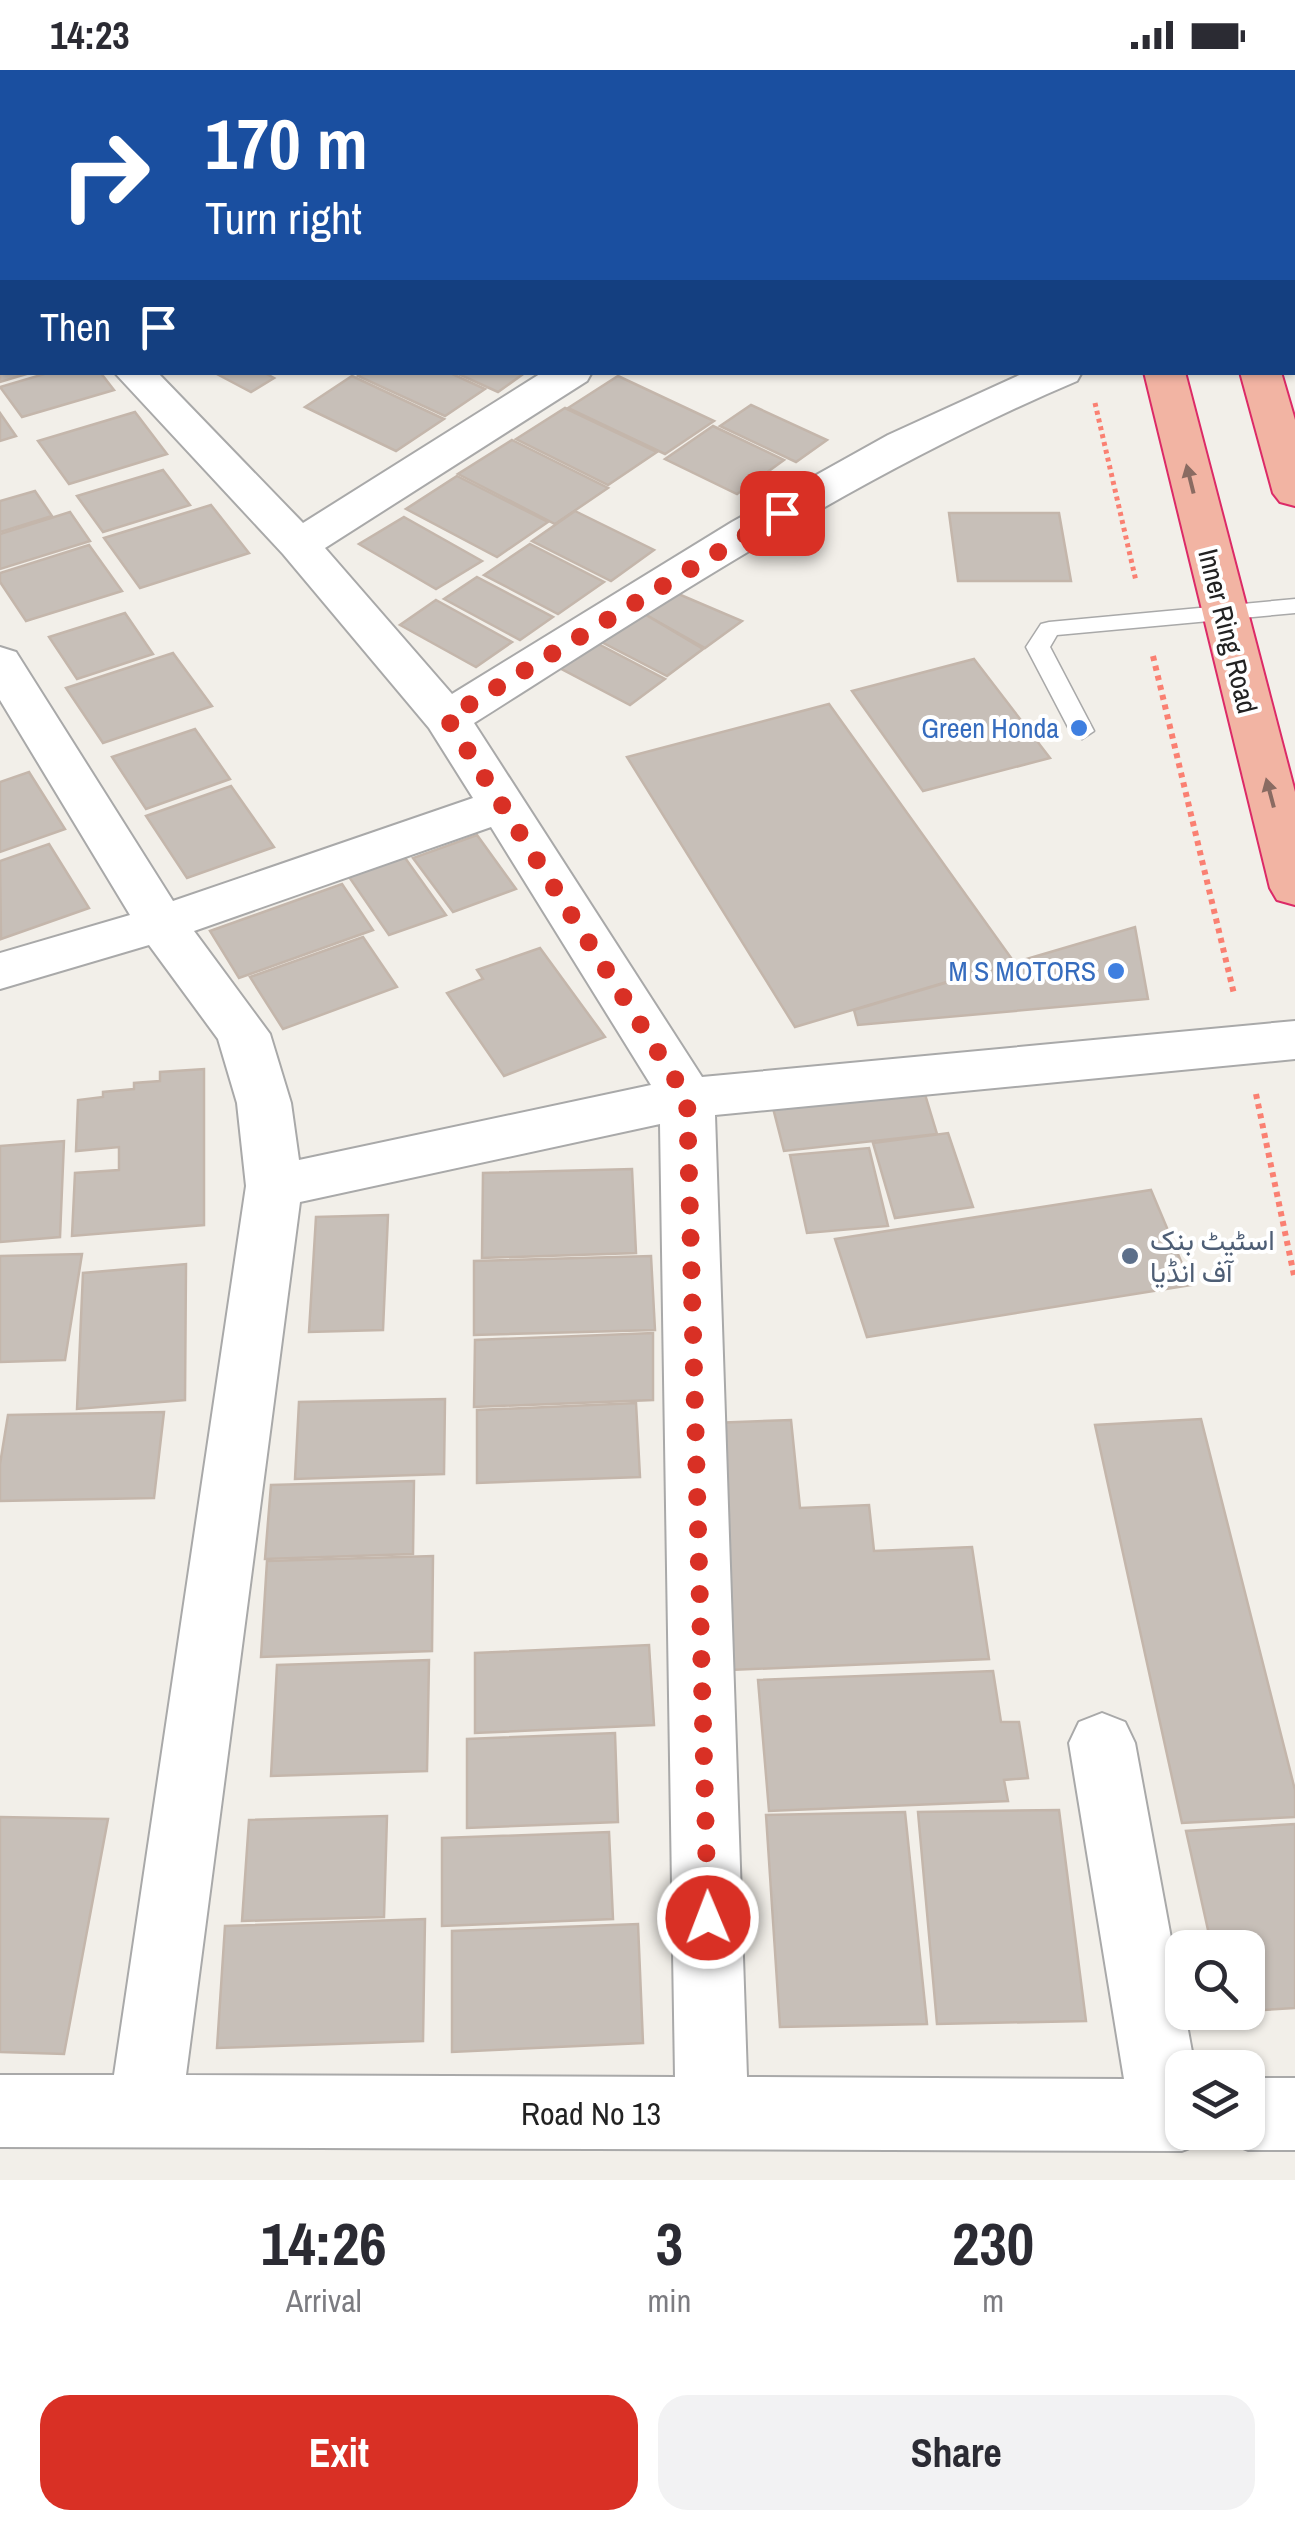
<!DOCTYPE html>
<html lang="en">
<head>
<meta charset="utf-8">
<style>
  :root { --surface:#fff; --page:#f2f2f3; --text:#2b2b33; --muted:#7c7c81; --accent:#d93025 }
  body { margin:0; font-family:"Archivo Narrow",Vazirmatn,sans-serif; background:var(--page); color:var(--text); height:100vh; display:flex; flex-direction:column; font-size:38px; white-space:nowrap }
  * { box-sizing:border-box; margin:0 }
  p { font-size:32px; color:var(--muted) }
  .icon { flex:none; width:55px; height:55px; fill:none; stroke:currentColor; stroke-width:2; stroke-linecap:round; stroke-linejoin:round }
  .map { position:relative; height:2110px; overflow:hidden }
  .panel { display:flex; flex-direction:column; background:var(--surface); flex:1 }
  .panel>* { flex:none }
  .guide { position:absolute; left:0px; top:0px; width:1295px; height:305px; box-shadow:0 2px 8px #0004; background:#1a4fa0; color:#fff; overflow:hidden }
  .controls { position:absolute; left:1165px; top:1860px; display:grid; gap:20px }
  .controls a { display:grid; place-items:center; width:100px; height:100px; border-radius:20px; background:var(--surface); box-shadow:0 2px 8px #0004; font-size:50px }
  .pin { position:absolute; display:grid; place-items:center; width:85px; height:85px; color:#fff; margin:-42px; border-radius:20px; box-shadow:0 5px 15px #0006 }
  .me { position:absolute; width:110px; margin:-55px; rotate:359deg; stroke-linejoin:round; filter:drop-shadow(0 0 8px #0008) }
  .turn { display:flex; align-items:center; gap:35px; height:210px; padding:0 40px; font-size:45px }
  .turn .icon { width:130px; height:130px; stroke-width:2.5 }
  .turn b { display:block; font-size:70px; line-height:85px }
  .then { display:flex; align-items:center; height:95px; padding:0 40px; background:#0003; gap:20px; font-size:38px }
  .eta { display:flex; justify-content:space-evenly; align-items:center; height:170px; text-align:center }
  .eta b { font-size:60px; font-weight:800; line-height:70px }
  .primary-button { display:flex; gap:20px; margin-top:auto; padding:20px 40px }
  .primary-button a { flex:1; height:115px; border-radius:30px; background:var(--accent); color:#fff; font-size:40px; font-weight:800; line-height:115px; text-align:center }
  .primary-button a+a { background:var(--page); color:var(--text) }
  .status { display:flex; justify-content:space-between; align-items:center; height:70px; padding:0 50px; background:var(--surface); direction:ltr }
  .status svg { height:28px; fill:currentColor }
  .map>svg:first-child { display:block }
  .building { fill:#c7bfb8; stroke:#c4b6ab; stroke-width:2.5 }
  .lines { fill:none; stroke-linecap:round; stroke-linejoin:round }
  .service-casing { stroke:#a9a9a9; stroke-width:3 }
  .minor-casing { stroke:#a9a9a9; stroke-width:4 }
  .trunk-casing { stroke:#dc2a67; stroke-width:4 }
  .path-far1 { stroke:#fa8072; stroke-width:5; stroke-dasharray:4 4; stroke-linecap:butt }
  .path { stroke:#fa8072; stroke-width:6; stroke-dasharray:5 5; stroke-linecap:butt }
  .service { fill:#fff; fill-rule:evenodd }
  .minor { fill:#fff; fill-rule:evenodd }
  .trunk { fill:#f2b4a3; fill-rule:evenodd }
  .oneway { fill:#8a6b62 }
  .route { stroke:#d93025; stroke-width:18; stroke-dasharray:0 32.4 }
  .shop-dot { fill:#3f7fe0; stroke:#fff; stroke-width:4 }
  .service-dot { fill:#5c6f8a; stroke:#fff; stroke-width:4 }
  .labels { text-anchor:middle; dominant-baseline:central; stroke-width:8; stroke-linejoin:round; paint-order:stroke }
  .street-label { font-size:28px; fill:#222; stroke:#fff }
  .shop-label { font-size:28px; fill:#366cbe; stroke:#fff; text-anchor:end }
  .service-label { font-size:28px; fill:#4e5e75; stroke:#fff; text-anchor:start }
  .near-street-label { font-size:32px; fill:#222; stroke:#fff }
</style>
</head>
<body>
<div class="status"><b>14:23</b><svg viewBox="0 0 49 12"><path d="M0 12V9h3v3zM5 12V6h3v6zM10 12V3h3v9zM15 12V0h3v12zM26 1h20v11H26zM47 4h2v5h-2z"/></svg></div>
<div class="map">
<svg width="1295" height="2110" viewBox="0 0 1295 2110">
  <rect width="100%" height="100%" fill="#f2efe9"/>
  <!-- building -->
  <g class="building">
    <path d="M6,0H86L92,2H2L0,7V3Z"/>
    <path d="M721,0H813L809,2Z"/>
    <path d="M2,250V302H33L0,312Z"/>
    <path d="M51,302H100L114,320L22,347L0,317Z"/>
    <path d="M213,302H263L274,308L251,322Z"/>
    <path d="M363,302H448L485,319L445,346L358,306Z"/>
    <path d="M454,302H526L498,322Z"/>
    <path d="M352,306L444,349L396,381L305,337Z"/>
    <path d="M618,306L714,351L665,384L568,338Z"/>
    <path d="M751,335L827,370L796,392L720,356Z"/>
    <path d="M565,338L657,382L608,415L516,369Z"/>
    <path d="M135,342L167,384L69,414L38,371Z"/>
    <path d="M0,343L16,366L0,371Z"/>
    <path d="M713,356L784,390L737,424L665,389Z"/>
    <path d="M512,370L608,418L555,454L458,404Z"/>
    <path d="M163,400L190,435L103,462L77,426Z"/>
    <path d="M457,406L548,452L497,487L406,439Z"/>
    <path d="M35,421L52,446L0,462V431Z"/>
    <path d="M211,435L249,483L140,518L104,468Z"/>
    <path d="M575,441L654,480L611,511L532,471Z"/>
    <path d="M70,442L90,471L0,499V464Z"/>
    <path d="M949,443H1059L1071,511H958Z"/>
    <path d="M404,447L482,491L436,519L359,474Z"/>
    <path d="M530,474L604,512L558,544L484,505Z"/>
    <path d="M89,475L122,521L26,551L0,512V503Z"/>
    <path d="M477,507L553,547L520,570L444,529Z"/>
    <path d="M669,520L742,551L705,578L641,542Z"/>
    <path d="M436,530L512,572L476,597L400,555Z"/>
    <path d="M641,542L703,579L667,606L590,566Z"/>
    <path d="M125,543L153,584L77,609L49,567Z"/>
    <path d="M587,568L665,609L630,635L552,594Z"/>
    <path d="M173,583L212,636L103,673L66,618Z"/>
    <path d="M974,589L1050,688L923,721L852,621Z"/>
    <path d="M829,634L1014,892L795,957L627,687Z"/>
    <path d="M195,659L230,709L146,739L112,687Z"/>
    <path d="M29,702L65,759L0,782V712Z"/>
    <path d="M231,716L274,777L187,808L146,746Z"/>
    <path d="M477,765L516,819L453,842L413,788Z"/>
    <path d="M49,774L89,838L1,869L0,791Z"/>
    <path d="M403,785L446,845L389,865L347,804Z"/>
    <path d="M342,814L373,860L239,908L210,861Z"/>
    <path d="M1135,857L1148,929L858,955L854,940Z"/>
    <path d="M363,867L397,917L283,959L250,907Z"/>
    <path d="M540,878L605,967L504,1006L447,923L483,909L477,900Z"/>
    <path d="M204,999V1155L72,1166L75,1103L119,1100V1077L76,1081L78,1030L103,1027V1022L134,1019V1013L160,1011V1002Z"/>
    <path d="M924,1021L937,1064L784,1081L773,1038Z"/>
    <path d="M948,1063L973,1137L895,1148L873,1073Z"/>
    <path d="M64,1071L60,1167L0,1172V1076Z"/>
    <path d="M869,1078L888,1156L807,1163L790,1085Z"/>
    <path d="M632,1099L636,1183L482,1188L483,1103Z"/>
    <path d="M1151,1120L1191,1215L867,1267L835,1169Z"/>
    <path d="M388,1145L383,1260L309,1262L316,1147Z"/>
    <path d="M82,1184L65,1290L0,1292V1186Z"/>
    <path d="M651,1186L655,1260L474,1265V1191Z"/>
    <path d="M186,1194L185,1330L77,1339L83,1203Z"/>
    <path d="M653,1263V1330L474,1337L475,1270Z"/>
    <path d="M445,1329L444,1404L295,1409L299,1332Z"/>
    <path d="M636,1333L640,1407L477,1413V1340Z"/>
    <path d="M164,1342L154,1428L0,1431V1394L8,1345Z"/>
    <path d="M1201,1349L1295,1720V1747L1182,1753L1095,1355Z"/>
    <path d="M791,1350L800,1438L869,1435L874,1481L972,1477L989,1589L730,1600L712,1353Z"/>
    <path d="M414,1411L413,1484L265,1489L271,1415Z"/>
    <path d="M433,1486L432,1581L261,1587L267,1491Z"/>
    <path d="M649,1575L654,1655L475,1663V1583Z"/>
    <path d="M429,1590L427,1701L271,1706L277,1595Z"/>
    <path d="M993,1601L1001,1652H1019L1028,1708L1004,1710L1008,1731L769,1741L758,1610Z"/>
    <path d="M615,1663L618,1752L467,1758V1669Z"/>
    <path d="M1059,1740L1086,1951L937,1954L918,1742Z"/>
    <path d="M905,1742L927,1954L780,1957L766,1745Z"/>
    <path d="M387,1746L384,1847L242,1851L249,1750Z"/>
    <path d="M0,1747L108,1749L64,1984L0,1982Z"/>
    <path d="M1295,1754V1938L1248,1941V1878H1212L1186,1761Z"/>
    <path d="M609,1762L613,1849L442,1856V1768Z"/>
    <path d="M425,1849L423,1971L217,1978L225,1856Z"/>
    <path d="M638,1854L643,1973L452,1982V1861Z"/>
  </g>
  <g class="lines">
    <!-- service casing -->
    <g class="service-casing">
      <g id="service">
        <rect x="1292" y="64" width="3" height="12"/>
        <path d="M1292,105L1295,106V125L1292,124Z"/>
        <path d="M1295,529V543L1057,565L1050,577L1094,661L1082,669L1070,661L1026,577L1041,554L1049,552Z"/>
      </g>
    </g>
    <!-- minor casing -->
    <g class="minor-casing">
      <g id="minor">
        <path d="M336,0H376L378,2H338Z"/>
        <path d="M2,205V230L0,231V206Z"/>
        <path d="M114,302H157L303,453L543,302H592L587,311L325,478L452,624L732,452L888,365L1026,302H1082L1077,311C862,402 670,529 474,653L702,1007L1295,951V989L715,1045L747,2007L1124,2009L1069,1673L1079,1652L1102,1643L1125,1652L1135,1673L1195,1998H1182V2062H1211L1208,2071L1182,2081L0,2077V2005H114L246,1116L237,1033L218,969L149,875L0,919V883L130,845L0,630V577L16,582L173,831L473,728L429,658L283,484ZM491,757L651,1015L299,1090L291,1033L270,964L194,861ZM660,1054L675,2007L186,2005L300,1132Z"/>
        <path d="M1248,2008H1295V2080H1248L1222,2070L1219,2062H1248Z"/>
      </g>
    </g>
    <!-- trunk casing -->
    <g class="trunk-casing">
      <g id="trunk">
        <path d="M1075,0H1111L1112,2H1077Z"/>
        <path d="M1154,0H1190V2H1155Z"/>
        <path d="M1144,302H1185L1295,722V835L1277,830L1270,818Z"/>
        <path d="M1240,302H1281L1295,350V436L1280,432L1273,423Z"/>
      </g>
    </g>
    <!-- path-far1 -->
    <path class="path-far1" d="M1095,333L1136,511"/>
    <!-- path -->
    <g class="path">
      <path d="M1153,586L1234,924"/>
      <path d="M1256,1024L1295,1210"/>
    </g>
    <!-- service -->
    <use href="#service" class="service"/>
    <!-- minor -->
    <use href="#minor" class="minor"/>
    <!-- trunk -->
    <use href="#trunk" class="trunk"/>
  </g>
  <!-- one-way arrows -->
  <defs><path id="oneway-solid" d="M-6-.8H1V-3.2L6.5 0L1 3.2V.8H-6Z" transform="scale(2.5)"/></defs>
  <g class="oneway">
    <use href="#oneway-solid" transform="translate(1190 409) rotate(-104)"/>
    <use href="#oneway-solid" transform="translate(1270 723) rotate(-105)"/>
  </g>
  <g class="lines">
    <!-- route -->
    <path class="route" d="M708,1848L687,1028L447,648L782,443"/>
  </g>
  <!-- markers -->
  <g class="shop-dot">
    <circle cx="1079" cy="658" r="10"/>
    <circle cx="1116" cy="901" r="10"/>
  </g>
  <circle class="service-dot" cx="1130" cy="1186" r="10"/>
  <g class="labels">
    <!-- street labels -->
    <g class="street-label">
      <text transform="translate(1228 561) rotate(76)">Inner Ring Road</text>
    </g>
    <!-- shop labels -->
    <g class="shop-label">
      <text x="1059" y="658">Green Honda</text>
      <text x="1096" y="901">M S MOTORS</text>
    </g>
    <!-- service labels -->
    <g class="service-label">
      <text x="1150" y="1170">اسٹیٹ بنک<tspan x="1150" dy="32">آف انڈیا</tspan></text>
    </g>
    <!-- near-street labels -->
    <g class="near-street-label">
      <text x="591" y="2043">Road No 13</text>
    </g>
  </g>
</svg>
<div class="controls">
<a><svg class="icon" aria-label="search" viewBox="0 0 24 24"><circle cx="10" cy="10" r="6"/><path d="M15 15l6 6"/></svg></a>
<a><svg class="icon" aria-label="layers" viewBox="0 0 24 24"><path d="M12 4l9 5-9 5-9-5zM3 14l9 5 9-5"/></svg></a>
</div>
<div class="pin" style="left:782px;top:443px;background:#d93025"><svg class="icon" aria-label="arrive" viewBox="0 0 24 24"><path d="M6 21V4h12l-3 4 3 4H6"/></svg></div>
<svg class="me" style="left:708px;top:1848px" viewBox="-20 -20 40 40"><circle r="17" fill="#d93025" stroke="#fff" stroke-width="3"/><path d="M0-11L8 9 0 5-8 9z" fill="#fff"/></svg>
<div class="guide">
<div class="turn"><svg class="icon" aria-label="right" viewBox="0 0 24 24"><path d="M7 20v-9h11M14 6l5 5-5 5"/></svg><div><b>170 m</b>Turn right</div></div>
<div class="then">Then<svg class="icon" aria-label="arrive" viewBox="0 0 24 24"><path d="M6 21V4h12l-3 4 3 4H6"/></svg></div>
</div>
</div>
<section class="panel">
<div class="eta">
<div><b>14:26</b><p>Arrival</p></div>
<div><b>3</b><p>min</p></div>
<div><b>230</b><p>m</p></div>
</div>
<div class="primary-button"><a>Exit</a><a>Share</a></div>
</section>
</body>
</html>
